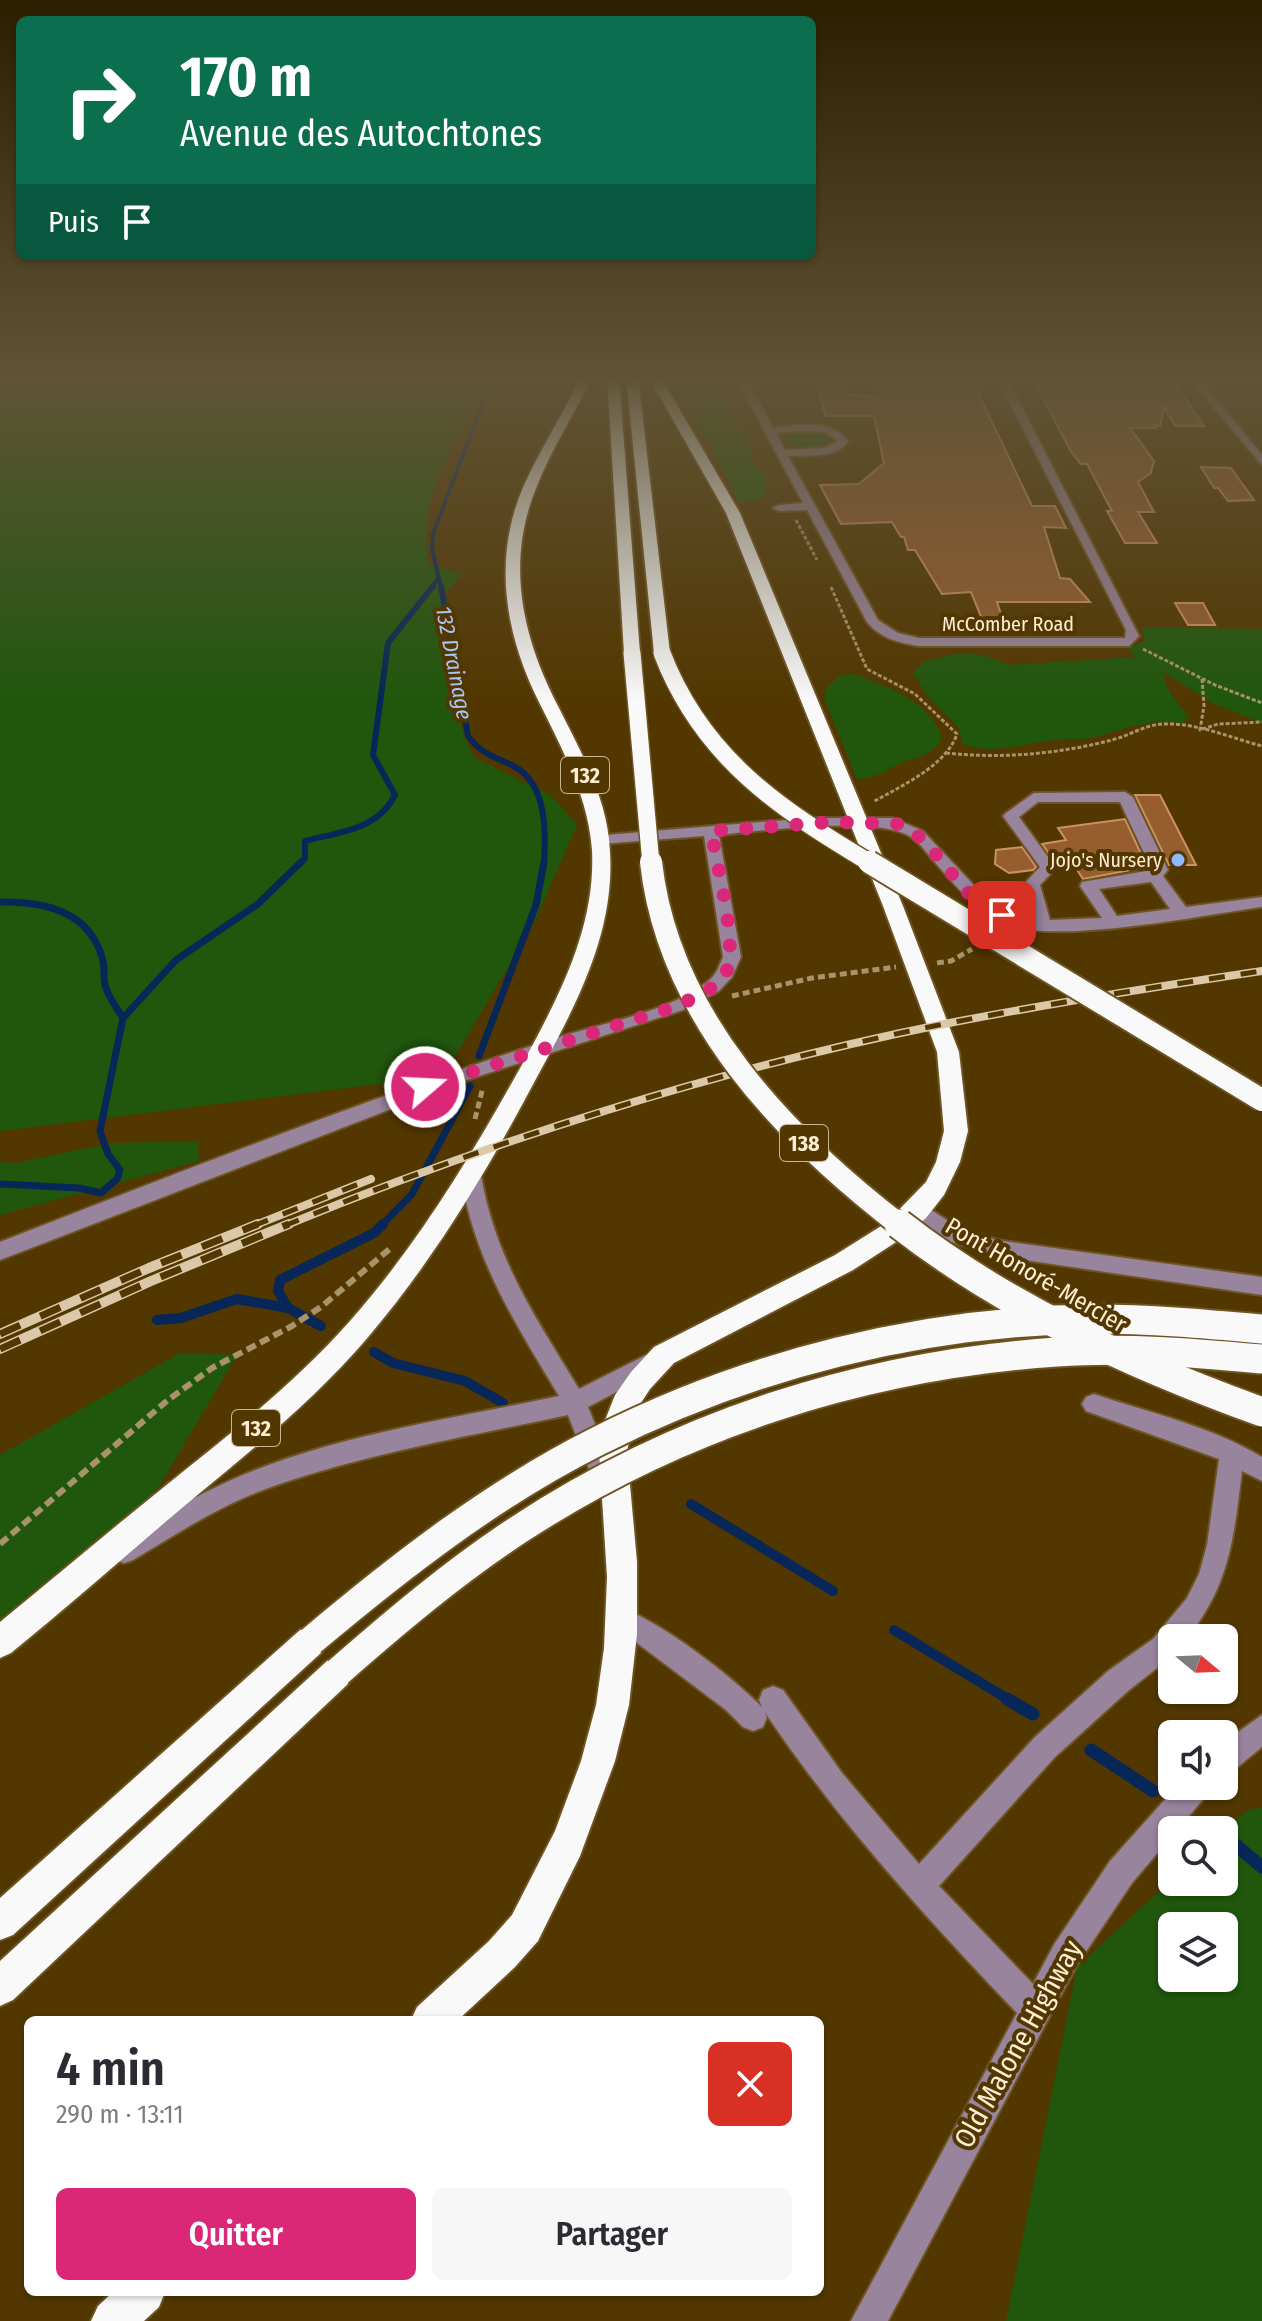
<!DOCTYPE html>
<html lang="fr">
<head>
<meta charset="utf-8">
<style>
  :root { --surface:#fff; --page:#f7f7f7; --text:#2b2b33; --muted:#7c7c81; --accent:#db2777 }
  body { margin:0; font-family:"Fira Sans Condensed",sans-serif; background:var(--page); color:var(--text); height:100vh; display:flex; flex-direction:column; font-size:30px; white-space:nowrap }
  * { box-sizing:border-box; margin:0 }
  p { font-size:26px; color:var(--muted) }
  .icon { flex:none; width:44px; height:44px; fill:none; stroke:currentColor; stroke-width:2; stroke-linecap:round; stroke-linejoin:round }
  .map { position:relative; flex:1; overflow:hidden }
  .sheet { position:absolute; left:24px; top:2016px; width:800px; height:280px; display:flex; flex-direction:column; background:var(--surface); border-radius:12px; box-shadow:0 2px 6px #0004 }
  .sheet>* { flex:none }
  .top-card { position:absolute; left:16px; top:16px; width:800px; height:244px; border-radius:12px; box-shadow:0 2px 6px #0004; background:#0b6e4f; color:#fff; overflow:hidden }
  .needle { width:52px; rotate:109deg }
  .fabs { position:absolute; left:1158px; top:1624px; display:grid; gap:16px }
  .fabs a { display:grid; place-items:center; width:80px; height:80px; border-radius:12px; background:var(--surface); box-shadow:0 2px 6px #0004; font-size:40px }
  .pin { position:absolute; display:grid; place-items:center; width:68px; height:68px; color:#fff; margin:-34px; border-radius:16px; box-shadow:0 4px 12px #0006 }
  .me { position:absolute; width:88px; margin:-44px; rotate:71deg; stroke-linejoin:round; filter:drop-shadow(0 0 6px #0008) }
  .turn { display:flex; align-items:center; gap:28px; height:168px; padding:0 32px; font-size:36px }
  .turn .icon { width:104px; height:104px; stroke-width:2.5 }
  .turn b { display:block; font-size:56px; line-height:68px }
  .then { display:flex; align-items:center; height:76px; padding:0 32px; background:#0003; gap:16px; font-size:30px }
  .round { display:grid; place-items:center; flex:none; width:84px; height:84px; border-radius:12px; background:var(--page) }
  .headline { display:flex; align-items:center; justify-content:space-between; height:136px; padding:0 32px }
  h1 { font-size:48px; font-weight:600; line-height:60px }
  .cta { display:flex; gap:16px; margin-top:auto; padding:16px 32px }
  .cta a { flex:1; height:92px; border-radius:12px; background:var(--accent); color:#fff; font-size:32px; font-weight:600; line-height:92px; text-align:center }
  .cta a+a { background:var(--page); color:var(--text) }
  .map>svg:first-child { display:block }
  .green { fill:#20570d; fill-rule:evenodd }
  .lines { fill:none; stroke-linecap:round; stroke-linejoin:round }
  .stream-far4 { stroke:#072758; stroke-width:4 }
  .stream-far3 { stroke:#072758; stroke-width:6 }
  .stream-far2 { stroke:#072758; stroke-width:7 }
  .stream-far1 { stroke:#072758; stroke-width:10 }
  .stream { stroke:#072758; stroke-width:13 }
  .building { fill:#965e2e; stroke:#cd9262; stroke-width:2 }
  .minor-casing { stroke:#6e5422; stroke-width:4 }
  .highway-casing { stroke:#6e5422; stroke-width:4 }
  .path-far2 { stroke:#a9936b; stroke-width:3; stroke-dasharray:4 2; stroke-linecap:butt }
  .path-far1 { stroke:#a9936b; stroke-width:5; stroke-dasharray:7 4; stroke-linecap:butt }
  .path { stroke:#a9936b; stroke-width:6; stroke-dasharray:10 5; stroke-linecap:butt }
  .minor { fill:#98849d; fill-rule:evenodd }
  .highway { fill:#f9f9f9; fill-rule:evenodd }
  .rail-far1-casing { stroke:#dbc8a9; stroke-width:8 }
  .rail-casing { stroke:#dbc8a9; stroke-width:10 }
  .rail-far1 { stroke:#523700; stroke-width:5; stroke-dasharray:16; stroke-linecap:butt }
  .rail { stroke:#523700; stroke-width:7; stroke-dasharray:22; stroke-linecap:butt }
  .highway-bridge-far2-casing { stroke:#6e5422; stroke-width:20; stroke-linecap:butt }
  .highway-bridge-far1-casing { stroke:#6e5422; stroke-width:26; stroke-linecap:butt }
  .highway-bridge-casing { stroke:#6e5422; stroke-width:33; stroke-linecap:butt }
  .highway-bridge-far2 { stroke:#f9f9f9; stroke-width:17 }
  .highway-bridge-far1 { stroke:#f9f9f9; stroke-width:22 }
  .highway-bridge { stroke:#f9f9f9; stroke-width:29 }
  .route { stroke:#db2777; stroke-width:14; stroke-dasharray:0 25.2 }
  .poi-dot { fill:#8eb9fc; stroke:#523700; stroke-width:3 }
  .labels { text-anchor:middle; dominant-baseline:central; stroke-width:8; stroke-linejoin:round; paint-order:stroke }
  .far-street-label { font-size:20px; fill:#feedd4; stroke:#523700 }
  .far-poi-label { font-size:20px; fill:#feedd4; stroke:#523700; text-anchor:end }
  .far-water-label { font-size:22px; font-style:italic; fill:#a8c7f7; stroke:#523700 }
  .shield { fill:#523700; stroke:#cab694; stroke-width:2 }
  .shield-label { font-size:22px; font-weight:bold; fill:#feedd4 }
  .street-label { font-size:24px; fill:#feedd4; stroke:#523700 }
  .near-street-label { font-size:28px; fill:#feedd4; stroke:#523700 }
</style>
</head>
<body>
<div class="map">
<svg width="1262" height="2321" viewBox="0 0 1262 2321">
  <rect width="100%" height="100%" fill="#523700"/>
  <!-- green -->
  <g class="green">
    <path d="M0,376H493C459,433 415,496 429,564L461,574L444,594L439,612L464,737L475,758L552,796L577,825L534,923L431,1097L379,1084L0,1131Z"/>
    <path d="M685,376H708L714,379L723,404L748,439L751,461L766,477L764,498L739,503L711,444L675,386L676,379Z"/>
    <path d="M789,432C806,431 828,426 837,443L828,448L791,449L781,435Z"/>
    <path d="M1142,627L1262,629V723L1212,703L1164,673C1164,689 1180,704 1189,718L1183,723C1141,719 1130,729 1092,738C1080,740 1067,738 1055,740C1027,743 991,756 963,744L958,727L926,694L913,673L923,662L958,653L983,655L1010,665L1136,657L1127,648L1145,641Z"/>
    <path d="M853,674C886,686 931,701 942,738C933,757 917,756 899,764C884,771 874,779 857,779L824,698L827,688L840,675Z"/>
    <path d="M198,1141L199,1161L0,1215V1162L16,1163L111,1143Z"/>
    <path d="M180,1353L237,1355L138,1522L0,1620V1455Z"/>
    <path d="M1262,1808V2321H1006L1077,1967L1172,1879V1882H1224V1831L1249,1809ZM1172,1926H1224V1978H1172Z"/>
  </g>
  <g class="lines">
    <!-- stream-far4 -->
    <g class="stream-far4">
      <path d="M0,393L17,376"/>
      <path d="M431,588L439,578"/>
      <path d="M441,588L432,548L433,534L493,376"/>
    </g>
    <!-- stream-far3 -->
    <g class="stream-far3">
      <path d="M441,586L468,736C481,754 496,757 515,767C547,784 546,833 544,864"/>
      <path d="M300,864L305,858V841C339,832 378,830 395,795L373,755L388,643L433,586"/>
    </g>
    <!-- stream-far2 -->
    <g class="stream-far2">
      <path d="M0,902C44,901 91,911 103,961C105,969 103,977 105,985C108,997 117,1008 123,1018"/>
      <path d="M479,1056L536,905L544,862"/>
      <path d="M0,1184L79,1188L101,1193L117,1179L120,1170L108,1154L100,1131L123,1018L176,960L258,904L301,862"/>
      <path d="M381,1226L412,1194L470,1086"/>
    </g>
    <!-- stream-far1 -->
    <g class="stream-far1">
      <path d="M157,1320L181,1318L237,1299L288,1308"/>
      <path d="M321,1326L288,1308L278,1291L280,1280L374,1233L383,1224"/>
      <path d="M374,1352L393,1363L465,1381L503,1403"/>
      <path d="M691,1504L833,1591"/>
      <path d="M894,1630L1011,1701"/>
    </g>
    <!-- stream -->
    <g class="stream">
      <path d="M1007,1699L1033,1714"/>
      <path d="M1091,1750L1153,1791"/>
      <path d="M1211,1826L1217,1830"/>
      <path d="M1224,1835L1262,1867"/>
    </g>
  </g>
  <!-- building -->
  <g class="building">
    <path d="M813,376H835L842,394L881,397L878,376H954L956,382H973L1032,506H1055L1066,528L1044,527L1060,578L1070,579L1090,602H997L1004,623L984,624L971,592L942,594L915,550H908L904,537H901L892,522L841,524L820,485L859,484L884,463L874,416H826Z"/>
    <path d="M1031,376H1170L1204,426H1175L1164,408L1160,426L1154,425L1156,428H1130L1154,461L1151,473L1138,482L1154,512H1138L1157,543H1125L1107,511H1112L1087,464H1081L1070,450Z"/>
    <path d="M1201,467L1231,468L1254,500L1228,501L1218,488H1214Z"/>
    <path d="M1175,603H1203L1215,625H1188Z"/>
    <path d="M1135,795H1160L1196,865H1169Z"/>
    <path d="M1125,819L1147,867L1083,879L1073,864L1058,866L1042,844L1066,840L1058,828Z"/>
    <path d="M1022,847L1036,867L1033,870L1009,873L995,864L996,850Z"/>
  </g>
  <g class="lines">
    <!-- minor casing -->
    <g class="minor-casing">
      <g id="minor">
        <path d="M735,376H745L773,428C799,425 829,418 848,441C837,459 807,455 788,456L878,620L898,633L919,638H1125L1126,630L996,376H1006L1139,636L1129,646H919C899,643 880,638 867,622L807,510L779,511L773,508L779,505L803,503ZM799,431L825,432L838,441L824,448L785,450L776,433Z"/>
        <path d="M1187,376H1197L1262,455V465Z"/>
        <path d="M1125,792L1133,797L1168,870L1163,876L1186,907L1262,897V907C1204,915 1060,944 1009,925C976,912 955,885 932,859C926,852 919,842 911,837C879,815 761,831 719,835L741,957L732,977L719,991L683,1010L461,1082L0,1260V1242C185,1170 370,1097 559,1037C604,1023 670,1011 707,982C716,976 719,966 723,957L704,836L600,844L594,842V836L810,818H893L923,831L985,897L1020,917L1033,919L1024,884L1040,867L1003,816L1006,813L1034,793ZM1038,802H1120L1152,870L1082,882L1080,886L1102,918L1050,920L1040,885L1056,868L1019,817ZM1151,882L1170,909L1117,916L1099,889Z"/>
        <path d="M471,1167L478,1170L481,1175C495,1259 536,1318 579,1389L654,1351L662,1354L665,1361L662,1368L588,1407L621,1489L618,1497L609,1500L600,1497L568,1415C466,1437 362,1454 263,1490C217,1507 175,1535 133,1560L124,1563L115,1560L111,1551L115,1542C159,1517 203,1491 250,1472C348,1433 456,1418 559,1396C516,1325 473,1258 461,1175L464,1170Z"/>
        <path d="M919,1202L959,1228L997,1240L1262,1277V1295L997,1256L945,1240L912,1216L909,1210L912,1204Z"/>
        <path d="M1094,1394C1150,1413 1211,1426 1262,1457V1481L1242,1471C1234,1536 1230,1585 1187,1638H1172L1171,1657L1128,1691L1055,1757L939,1886L1033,1984L1055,1943L1110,1861L1177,1786H1210L1206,1796L1177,1830H1172V1836L1132,1883L1077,1965L888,2321H851L1017,2013C926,1918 838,1821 764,1711L767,1717L763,1727L753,1731L743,1727L726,1710L629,1637L614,1630L610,1621L614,1612L623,1608C666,1626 728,1673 762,1707L759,1700L763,1690L773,1686L783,1690L842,1773L919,1864L1035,1737L1108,1671L1153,1639L1187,1598L1199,1574L1207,1545L1219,1459L1086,1411L1082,1404L1086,1397Z"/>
        <path d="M1262,1715V1747L1234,1770L1224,1774V1742Z"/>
      </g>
    </g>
    <!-- highway casing -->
    <g class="highway-casing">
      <g id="highway">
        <path d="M581,376H593C575,413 552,448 537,486C505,562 522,637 559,708C582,754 608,800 610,852C615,934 575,1007 537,1077C489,1168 436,1257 369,1336C314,1401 247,1454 182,1508C125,1556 69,1606 11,1653L0,1658V1622C55,1577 109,1531 164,1487C229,1435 295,1383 350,1321C417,1245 470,1158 519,1070C556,1002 596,930 592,850C588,796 562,749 539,702C504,632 492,556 525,483C542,446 564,413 581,376Z"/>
        <path d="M607,376H619L640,653L632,658L624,653Z"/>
        <path d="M626,376H638L670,653L662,658L654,653Z"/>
        <path d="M648,376H660L740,513L903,906L959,1052L968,1131L960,1162L944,1195L926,1218L904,1237L853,1270L674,1363L650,1389L637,1409L627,1451L637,1562V1634L629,1705L615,1761L580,1856L538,1941L515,1967L458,2020H411L417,2007L489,1941L512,1915L555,1831L581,1761L596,1705L604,1648L607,1577L599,1451L602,1428L615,1395L631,1372L654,1347L835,1255L886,1223L926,1182L936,1162L944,1131L937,1052L883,906L726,513Z"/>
        <path d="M311,1625L322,1630L327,1641L322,1652L13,1935L0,1940V1898L300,1630Z"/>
        <path d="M338,1656L349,1661L354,1672L349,1683L13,2000L0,2006V1961L327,1661Z"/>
        <path d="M113,2292H165L159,2307L144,2321H91L98,2306Z"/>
      </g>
    </g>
    <!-- path-far2 -->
    <g class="path-far2">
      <path d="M796,520L817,560"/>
      <path d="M831,587L867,669L915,694L957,734C946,766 901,786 873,802"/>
      <path d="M1143,649L1215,685L1262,703"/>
      <path d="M1202,679L1204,706L1200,730L1218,724L1262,722"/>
      <path d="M946,753C1002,759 1058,754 1112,740C1131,735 1146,724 1165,724C1198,723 1231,738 1262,746"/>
    </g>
    <!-- path-far1 -->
    <g class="path-far1">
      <path d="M937,963L951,961L972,949"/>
      <path d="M732,996L812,978L896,967"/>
      <path d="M475,1119L483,1087"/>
    </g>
    <!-- path -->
    <path class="path" d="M0,1544L168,1400L212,1368L292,1326L321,1307L392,1247"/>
    <!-- minor -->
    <use href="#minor" class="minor"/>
    <!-- highway -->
    <use href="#highway" class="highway"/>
    <!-- rail-far1 casing -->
    <g class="rail-far1-casing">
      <g id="rail-far1">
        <path d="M253,1226L371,1179"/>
        <path d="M284,1226C491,1141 720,1069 939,1025C1046,1004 1154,987 1262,971"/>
      </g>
    </g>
    <!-- rail casing -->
    <g class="rail-casing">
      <g id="rail">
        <path d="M0,1334L149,1268L258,1224"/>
        <path d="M0,1349L151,1281L289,1224"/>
      </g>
    </g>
    <!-- rail-far1 -->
    <use href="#rail-far1" class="rail-far1"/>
    <!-- rail -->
    <use href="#rail" class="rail"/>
    <!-- highway-bridge-far2 casing -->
    <g class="highway-bridge-far2-casing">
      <g id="highway-bridge-far2">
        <path d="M632,653L651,864"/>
        <path d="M662,653C702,758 780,809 872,864"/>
      </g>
    </g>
    <!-- highway-bridge-far1 casing -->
    <g class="highway-bridge-far1-casing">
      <g id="highway-bridge-far1">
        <path d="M651,862C668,1016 784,1136 901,1226"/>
        <path d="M869,862L1262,1100"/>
      </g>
    </g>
    <!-- highway-bridge casing -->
    <g class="highway-bridge-casing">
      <g id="highway-bridge">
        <path d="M899,1224C1008,1309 1133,1365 1262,1412"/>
        <path d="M311,1641C400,1566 494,1493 598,1441C751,1364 922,1321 1093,1319C1150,1319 1206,1324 1262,1329"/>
        <path d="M338,1672C395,1622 454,1572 518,1530C679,1424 865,1365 1057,1352C1125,1347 1194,1353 1262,1359"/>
      </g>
    </g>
    <!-- highway-bridge-far2 -->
    <use href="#highway-bridge-far2" class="highway-bridge-far2"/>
    <!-- highway-bridge-far1 -->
    <use href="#highway-bridge-far1" class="highway-bridge-far1"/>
    <!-- highway-bridge -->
    <use href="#highway-bridge" class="highway-bridge"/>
  </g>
  <!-- sky -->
  <linearGradient id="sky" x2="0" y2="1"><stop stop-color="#2d1e00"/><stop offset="0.54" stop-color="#605337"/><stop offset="1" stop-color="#605337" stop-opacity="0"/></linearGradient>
  <rect width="1262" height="701" fill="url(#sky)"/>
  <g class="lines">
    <!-- route -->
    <path class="route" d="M425,1087L677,1006C692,998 713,991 724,976C741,954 716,861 711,831L832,822L900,824L924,840L967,892L1002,915"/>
  </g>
  <!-- markers -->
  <circle class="poi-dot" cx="1178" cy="860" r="8"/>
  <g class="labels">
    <!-- far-street labels -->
    <g class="far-street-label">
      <text x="1008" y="624">McComber Road</text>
    </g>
    <!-- far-poi labels -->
    <g class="far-poi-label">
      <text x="1162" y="860">Jojo's Nursery</text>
    </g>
    <!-- far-water labels -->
    <g class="far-water-label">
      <text transform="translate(454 663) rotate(79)">132 Drainage</text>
    </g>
    <!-- shield labels -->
    <g class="shield">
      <rect x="561" y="757" width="48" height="36" rx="6"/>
      <rect x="780" y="1125" width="48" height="36" rx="6"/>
      <rect x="232" y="1410" width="48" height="36" rx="6"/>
    </g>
    <g class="shield-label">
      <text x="585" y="775">132</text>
      <text x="804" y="1143">138</text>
      <text x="256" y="1428">132</text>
    </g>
    <!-- street labels -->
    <g class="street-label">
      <text transform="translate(1036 1275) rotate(30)">Pont Honoré-Mercier</text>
    </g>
    <!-- near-street labels -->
    <g class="near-street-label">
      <text transform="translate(1018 2044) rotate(-61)">Old Malone Highway</text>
    </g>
  </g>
</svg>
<div class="fabs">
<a><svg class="needle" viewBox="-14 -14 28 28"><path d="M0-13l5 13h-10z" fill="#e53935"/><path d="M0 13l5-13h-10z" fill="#7c7c81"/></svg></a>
<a><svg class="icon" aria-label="sound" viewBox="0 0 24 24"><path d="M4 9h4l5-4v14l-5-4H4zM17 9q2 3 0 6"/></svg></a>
<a><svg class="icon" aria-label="search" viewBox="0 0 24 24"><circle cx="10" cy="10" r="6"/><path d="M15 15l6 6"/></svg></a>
<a><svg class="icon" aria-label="layers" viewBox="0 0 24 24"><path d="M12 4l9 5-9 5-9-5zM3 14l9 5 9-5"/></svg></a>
</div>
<div class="pin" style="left:1002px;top:915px;background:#d93025"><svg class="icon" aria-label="arrive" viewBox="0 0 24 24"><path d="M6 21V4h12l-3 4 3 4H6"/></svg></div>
<svg class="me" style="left:425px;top:1087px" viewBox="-20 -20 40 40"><circle r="17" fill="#db2777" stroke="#fff" stroke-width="3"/><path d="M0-11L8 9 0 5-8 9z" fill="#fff"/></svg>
<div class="top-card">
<div class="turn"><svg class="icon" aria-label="right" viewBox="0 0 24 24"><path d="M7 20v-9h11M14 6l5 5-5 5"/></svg><div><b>170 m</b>Avenue des Autochtones</div></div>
<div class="then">Puis<svg class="icon" aria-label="arrive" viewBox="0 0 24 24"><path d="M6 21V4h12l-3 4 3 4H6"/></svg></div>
</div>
<section class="sheet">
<div class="headline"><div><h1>4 min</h1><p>290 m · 13:11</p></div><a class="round" style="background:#d93025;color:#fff"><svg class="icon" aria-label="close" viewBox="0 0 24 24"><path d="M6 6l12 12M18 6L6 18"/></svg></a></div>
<div class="cta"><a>Quitter</a><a>Partager</a></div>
</section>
</div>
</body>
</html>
